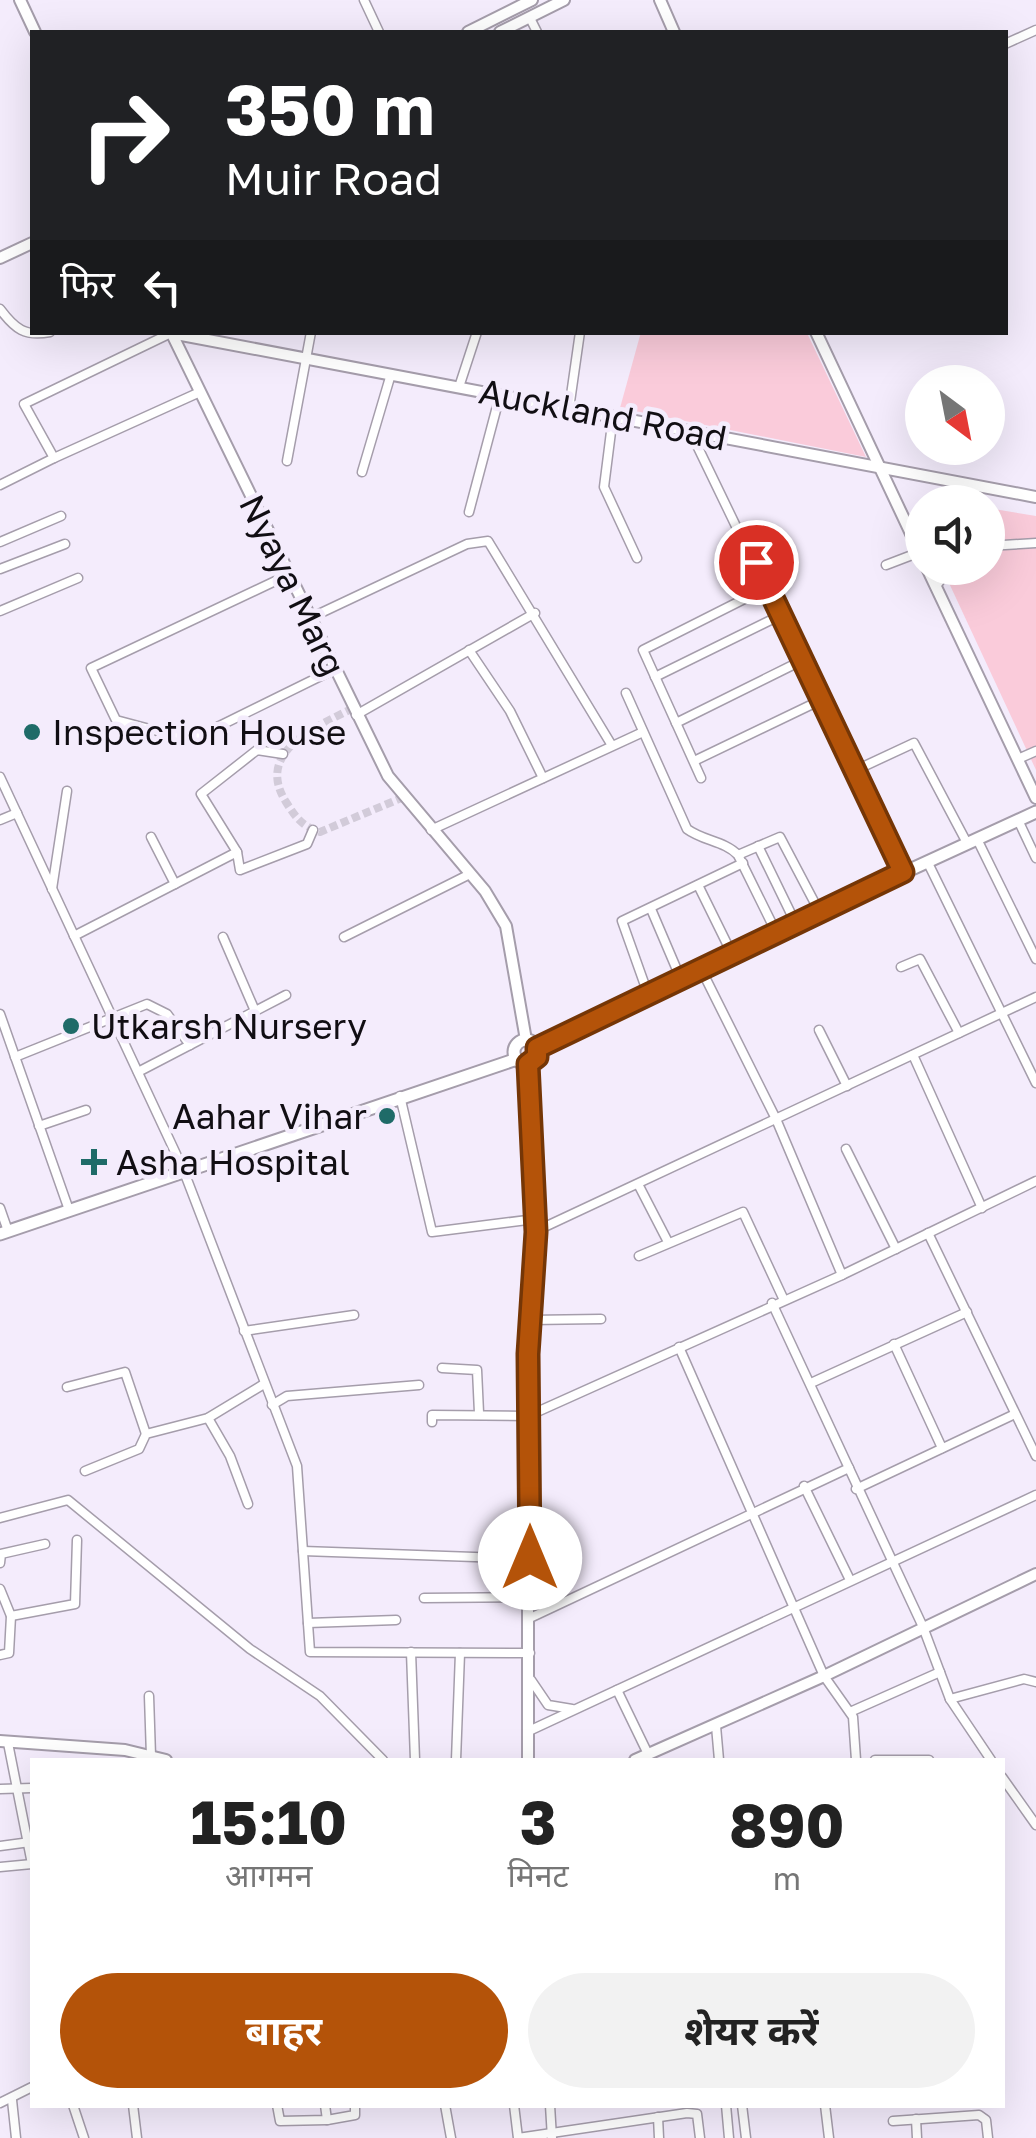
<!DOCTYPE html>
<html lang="hi">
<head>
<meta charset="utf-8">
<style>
  :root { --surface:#fff; --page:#f2f2f2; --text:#222; --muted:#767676; --accent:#b45309 }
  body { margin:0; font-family:"Golos Text","Noto Sans Devanagari",sans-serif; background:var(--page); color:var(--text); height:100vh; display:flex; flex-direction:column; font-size:38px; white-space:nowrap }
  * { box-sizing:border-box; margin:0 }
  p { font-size:32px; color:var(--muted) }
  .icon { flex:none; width:55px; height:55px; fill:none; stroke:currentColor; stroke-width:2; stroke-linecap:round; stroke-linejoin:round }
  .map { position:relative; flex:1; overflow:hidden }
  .drawer { position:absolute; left:30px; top:1758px; width:975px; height:350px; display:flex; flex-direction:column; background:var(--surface); border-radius:0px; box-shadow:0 10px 40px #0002 }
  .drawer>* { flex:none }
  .guide { position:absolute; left:30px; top:30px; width:978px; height:305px; border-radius:0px; box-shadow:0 10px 40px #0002; background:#202124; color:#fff; overflow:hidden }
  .needle { width:65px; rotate:148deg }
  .buttons { position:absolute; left:905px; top:365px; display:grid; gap:20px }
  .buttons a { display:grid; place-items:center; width:100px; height:100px; border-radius:50%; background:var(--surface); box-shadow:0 10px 40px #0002; font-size:50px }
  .pin { position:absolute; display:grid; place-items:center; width:85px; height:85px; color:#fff; margin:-42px; border:5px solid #fff; border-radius:50%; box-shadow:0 2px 10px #0007 }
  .me { position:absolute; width:110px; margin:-55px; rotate:0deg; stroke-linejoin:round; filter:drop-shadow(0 0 8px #0008) }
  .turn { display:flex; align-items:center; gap:35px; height:210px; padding:0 30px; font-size:45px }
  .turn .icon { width:130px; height:130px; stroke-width:2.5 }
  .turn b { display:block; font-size:70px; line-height:85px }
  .then { display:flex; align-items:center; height:95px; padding:0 30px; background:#0003; gap:20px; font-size:38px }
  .eta { display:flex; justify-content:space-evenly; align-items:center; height:170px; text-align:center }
  .eta b { font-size:60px; font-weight:700; line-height:70px }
  .primary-button { display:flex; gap:20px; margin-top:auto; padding:20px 30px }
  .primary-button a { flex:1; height:115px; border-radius:60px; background:var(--accent); color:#fff; font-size:40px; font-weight:700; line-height:115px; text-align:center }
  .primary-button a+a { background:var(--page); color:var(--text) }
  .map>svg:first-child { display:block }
  .green { fill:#facbda }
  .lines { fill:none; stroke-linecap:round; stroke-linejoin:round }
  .minor-tunnel { stroke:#d2cbd9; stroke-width:8; stroke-dasharray:8 4; stroke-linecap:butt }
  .minor-casing { stroke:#a59dab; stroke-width:11 }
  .tertiary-casing { stroke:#a59dab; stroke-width:14 }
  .secondary-casing { stroke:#a59dab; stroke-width:15 }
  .minor { stroke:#fff; stroke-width:8 }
  .tertiary { stroke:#fff; stroke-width:10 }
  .secondary { stroke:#fff; stroke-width:11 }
  .route-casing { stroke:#753606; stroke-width:25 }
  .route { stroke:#b45309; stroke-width:18 }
  .poi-dot { fill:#1f6b68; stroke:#f4ecfc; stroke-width:4 }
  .labels { text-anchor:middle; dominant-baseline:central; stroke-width:9; stroke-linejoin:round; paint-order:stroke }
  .street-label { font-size:35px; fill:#110e13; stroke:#f4ecfc }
  .poi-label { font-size:35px; fill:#110e13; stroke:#f4ecfc; text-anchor:start }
</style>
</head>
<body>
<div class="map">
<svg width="1036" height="2138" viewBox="0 0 1036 2138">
  <rect width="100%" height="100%" fill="#f4ecfc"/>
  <!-- green -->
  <g class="green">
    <path d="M641,332L807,333L866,457L620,408Z"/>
    <path d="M988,508L1036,516V770L942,568H988Z"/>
  </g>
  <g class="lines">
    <!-- minor-tunnel -->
    <path class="minor-tunnel" d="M353,708C317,727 254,751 286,802C296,818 302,826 320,832L404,797"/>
    <!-- minor casing -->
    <g class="minor-casing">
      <g id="minor">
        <path d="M364,0L379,32"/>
        <path d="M530,18L537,32"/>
        <path d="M1005,44L1036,30"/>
        <path d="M0,309C15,329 25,337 50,332"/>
        <path d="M171,333L24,404L54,458L200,392"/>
        <path d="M459,387L477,332"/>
        <path d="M569,409L580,332"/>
        <path d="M613,416L604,487L637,558"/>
        <path d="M690,431L903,872"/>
        <path d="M287,461L311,332"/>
        <path d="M362,472L391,374"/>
        <path d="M0,485L54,458"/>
        <path d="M469,512L500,395"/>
        <path d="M0,542L61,516"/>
        <path d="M988,546L1036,543"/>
        <path d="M886,565L920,552"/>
        <path d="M0,569L65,544"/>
        <path d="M288,575L91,668L116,720L191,740L333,670"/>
        <path d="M936,586L950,568"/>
        <path d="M0,611L78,578"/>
        <path d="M308,619L467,544L488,541L611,744"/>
        <path d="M469,650L510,711L543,778"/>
        <path d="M655,677L781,615"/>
        <path d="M626,693L687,829C703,841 725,841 738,855L776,932"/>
        <path d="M356,715L535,613"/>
        <path d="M676,723L803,660"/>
        <path d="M1018,759L1036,751"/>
        <path d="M694,761L819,701"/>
        <path d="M856,770L914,743L967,843"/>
        <path d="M0,777L183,1169L297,1466L310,1652L530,1653"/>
        <path d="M701,778L643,650L768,587"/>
        <path d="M0,820L17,813"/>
        <path d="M1018,820L1036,858"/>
        <path d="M431,830L643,732"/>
        <path d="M151,837L175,884"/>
        <path d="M977,839L1036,959"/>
        <path d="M758,846L795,922"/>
        <path d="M237,852L201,794L257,750L283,754"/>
        <path d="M738,855L780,837L819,911"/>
        <path d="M927,861L1036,1083"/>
        <path d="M698,885L731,952"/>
        <path d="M52,889L67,791"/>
        <path d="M651,909L680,977"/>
        <path d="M74,936L237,852L240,870L307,844L313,830"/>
        <path d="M223,937L255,1011"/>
        <path d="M344,937L470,874"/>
        <path d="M700,967L776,1119L842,1275"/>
        <path d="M901,967L920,959L959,1033"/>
        <path d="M648,994L622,921L743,863"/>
        <path d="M0,1014L69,1210"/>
        <path d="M819,1030L847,1086"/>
        <path d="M913,1055L982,1208"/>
        <path d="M15,1057L147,1004L167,1014L190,1045"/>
        <path d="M138,1072L286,995"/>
        <path d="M400,1096L432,1232L535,1219"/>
        <path d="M39,1126L86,1110"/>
        <path d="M846,1149L896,1249"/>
        <path d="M638,1184L668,1242"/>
        <path d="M0,1208L8,1231"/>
        <path d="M536,1231L1036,997"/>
        <path d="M928,1233L1036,1456"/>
        <path d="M639,1256L743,1212L783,1298"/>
        <path d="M772,1303L923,1627L950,1699L991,1760"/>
        <path d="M530,1320L601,1319"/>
        <path d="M244,1331L354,1315"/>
        <path d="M894,1344L942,1448"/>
        <path d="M679,1347L824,1676L853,1717L856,1760"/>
        <path d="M442,1368L477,1370L479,1413"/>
        <path d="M811,1383L967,1312"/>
        <path d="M67,1387L125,1372L146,1434"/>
        <path d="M272,1405L287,1396L419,1385"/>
        <path d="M208,1418L230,1456L248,1504"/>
        <path d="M432,1422V1415L528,1416L842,1275L1036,1181"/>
        <path d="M85,1471L139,1449L146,1434L208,1418L264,1384"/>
        <path d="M804,1486L850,1580"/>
        <path d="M856,1489L1015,1414"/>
        <path d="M0,1518L68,1500L250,1649L320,1696L383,1760"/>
        <path d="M303,1551L530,1559"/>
        <path d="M0,1563L1,1554L45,1544"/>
        <path d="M0,1589L11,1616L9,1653L0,1655"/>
        <path d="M424,1598L530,1597"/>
        <path d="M11,1616L75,1604L77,1540"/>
        <path d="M530,1618L849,1468"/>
        <path d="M308,1623L396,1620"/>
        <path d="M411,1652L415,1760"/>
        <path d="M531,1680L548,1705L572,1709"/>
        <path d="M617,1690L648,1754"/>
        <path d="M149,1696L151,1756"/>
        <path d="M950,1699L1024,1679L1036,1682"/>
        <path d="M850,1712L940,1672"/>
        <path d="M716,1726L719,1760"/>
        <path d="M531,1730L1036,1495"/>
        <path d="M8,1743L32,1864"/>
        <path d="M456,1760L460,1653"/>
        <path d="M875,1760H929"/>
        <path d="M1002,1777L1036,1825"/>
        <path d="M0,1789L32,1788"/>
        <path d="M0,1846L30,1842"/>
        <path d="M0,1867L32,1864"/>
        <path d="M12,2100L16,2138"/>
        <path d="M0,2103L32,2087"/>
        <path d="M73,2105L84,2138"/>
        <path d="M133,2105L137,2138"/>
        <path d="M277,2105L280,2121L327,2120L325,2105"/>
        <path d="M445,2105L451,2138"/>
        <path d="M514,2105L518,2138L687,2113L697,2114L700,2138"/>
        <path d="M550,2105L552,2138"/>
        <path d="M726,2105L729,2138"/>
        <path d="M742,2105L746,2138"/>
        <path d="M825,2105L829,2138"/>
        <path d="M658,2117L659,2138"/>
        <path d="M916,2119L917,2138"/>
        <path d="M327,2120L355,2115V2105"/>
        <path d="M893,2121L979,2115L986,2120L988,2138"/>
      </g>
    </g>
    <!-- tertiary casing -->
    <g class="tertiary-casing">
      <g id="tertiary">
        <path d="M20,0L35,32"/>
        <path d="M660,0L674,32"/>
        <path d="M468,32L532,0"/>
        <path d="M500,32L564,0"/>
        <path d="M0,258L32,243"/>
        <path d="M171,332L388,776L485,891L506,926L526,1040"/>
        <path d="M816,332L922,557"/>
        <path d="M171,333L1036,497"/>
        <path d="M927,568L1036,798"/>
        <path d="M528,1064L536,1231L528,1354V1760"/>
        <path d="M0,1741L125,1750L166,1760"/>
        <path d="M635,1760L824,1676L1036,1574"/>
      </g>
    </g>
    <!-- secondary casing -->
    <g class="secondary-casing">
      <g id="secondary">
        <circle cx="526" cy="1052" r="12"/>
        <path d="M537,1048L731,952L1036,812"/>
        <path d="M0,1234L517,1059"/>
      </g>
    </g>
    <!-- minor -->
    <use href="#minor" class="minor"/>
    <!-- tertiary -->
    <use href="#tertiary" class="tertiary"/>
    <!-- secondary -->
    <use href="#secondary" class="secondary"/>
  </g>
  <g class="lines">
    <!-- route casing -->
    <g class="route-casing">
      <path id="route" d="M530,1558L528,1354L536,1232L528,1064L537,1057V1048L903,872L756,562"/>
    </g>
    <!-- route -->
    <use href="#route" class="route"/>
  </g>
  <!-- markers -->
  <g class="poi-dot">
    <circle cx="32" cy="732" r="10"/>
    <circle cx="71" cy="1026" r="10"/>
    <circle cx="387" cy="1116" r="10"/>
    <path d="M89 1147h10v10h10v10h-10v10h-10v-10h-10v-10h10z"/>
  </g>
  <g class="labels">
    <!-- street labels -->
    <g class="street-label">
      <text transform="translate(603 414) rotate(11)">Auckland Road</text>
      <text transform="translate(293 585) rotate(64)">Nyaya Marg</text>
    </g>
    <!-- poi labels -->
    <g class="poi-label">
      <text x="52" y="732">Inspection House</text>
      <text x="91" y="1026">Utkarsh Nursery</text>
      <text x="367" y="1116" text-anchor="end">Aahar Vihar</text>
      <text x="116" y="1162">Asha Hospital</text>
    </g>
  </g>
</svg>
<div class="buttons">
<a><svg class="needle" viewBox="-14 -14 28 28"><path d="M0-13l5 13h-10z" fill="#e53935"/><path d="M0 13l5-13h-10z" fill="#767676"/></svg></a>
<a><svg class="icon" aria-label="sound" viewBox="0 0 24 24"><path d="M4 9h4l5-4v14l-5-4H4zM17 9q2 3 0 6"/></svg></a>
</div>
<div class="pin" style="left:756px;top:562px;background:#d93025"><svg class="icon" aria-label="arrive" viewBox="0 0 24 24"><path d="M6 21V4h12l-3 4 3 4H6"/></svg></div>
<svg class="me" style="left:530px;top:1558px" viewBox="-20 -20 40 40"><circle r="19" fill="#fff"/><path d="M0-13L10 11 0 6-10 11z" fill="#b45309"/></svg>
<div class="guide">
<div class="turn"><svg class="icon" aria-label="right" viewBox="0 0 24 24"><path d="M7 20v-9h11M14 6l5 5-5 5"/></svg><div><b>350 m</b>Muir Road</div></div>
<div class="then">फिर<svg class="icon" aria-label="left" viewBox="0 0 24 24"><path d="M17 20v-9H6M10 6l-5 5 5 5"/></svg></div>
</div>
<section class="drawer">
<div class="eta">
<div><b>15:10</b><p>आगमन</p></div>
<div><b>3</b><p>मिनट</p></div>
<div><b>890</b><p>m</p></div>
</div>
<div class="primary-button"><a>बाहर</a><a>शेयर करें</a></div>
</section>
</div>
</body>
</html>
